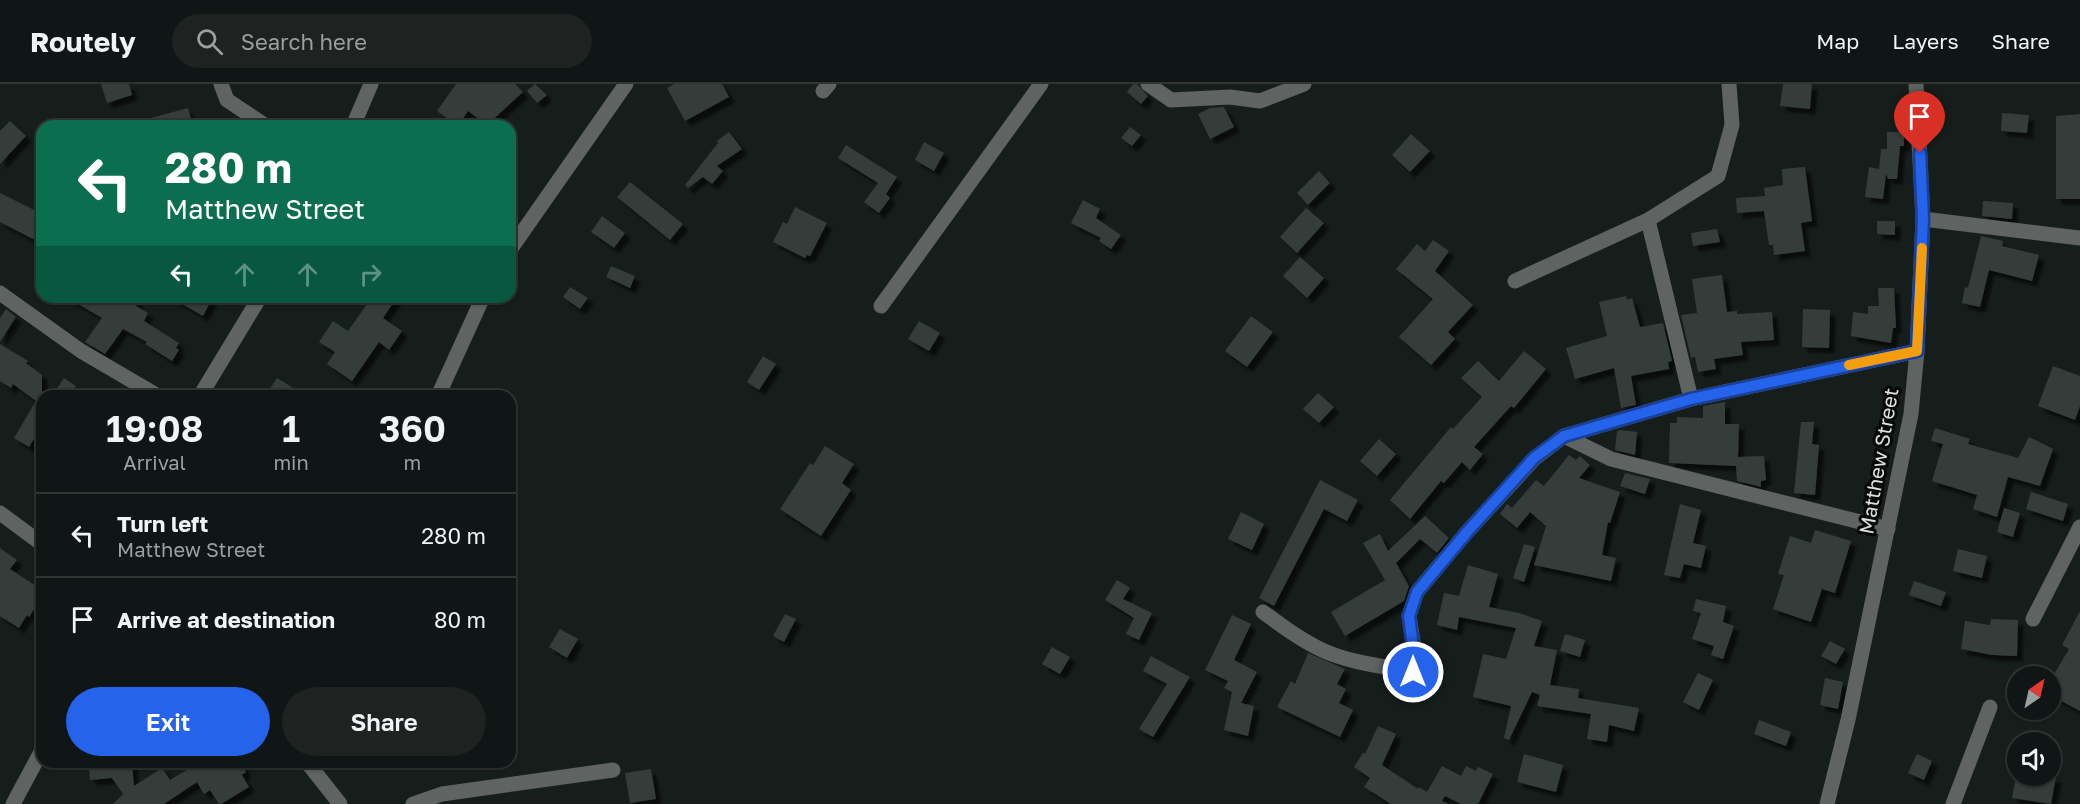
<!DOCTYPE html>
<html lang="en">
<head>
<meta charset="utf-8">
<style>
  :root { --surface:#101615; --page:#1e2322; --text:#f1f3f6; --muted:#9c9fa0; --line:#303534; --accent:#2563eb }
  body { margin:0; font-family:"Golos Text",sans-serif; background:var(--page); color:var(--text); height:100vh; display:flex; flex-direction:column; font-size:22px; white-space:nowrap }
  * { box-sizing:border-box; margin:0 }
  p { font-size:20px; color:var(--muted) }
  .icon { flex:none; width:33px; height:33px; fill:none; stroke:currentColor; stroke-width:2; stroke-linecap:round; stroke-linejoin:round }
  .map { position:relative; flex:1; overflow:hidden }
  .panel { position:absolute; left:36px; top:306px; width:480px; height:378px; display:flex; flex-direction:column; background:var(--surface); border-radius:18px; box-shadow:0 2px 4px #0004,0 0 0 2px var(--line) }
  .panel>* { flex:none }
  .guide { position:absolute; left:36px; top:36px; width:480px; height:183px; border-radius:18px; box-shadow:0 2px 4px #0004,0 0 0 2px var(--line); background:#0b6e4f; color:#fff; overflow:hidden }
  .needle { width:39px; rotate:34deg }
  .controls { position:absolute; left:2007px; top:582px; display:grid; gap:12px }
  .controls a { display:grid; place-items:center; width:54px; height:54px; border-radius:50%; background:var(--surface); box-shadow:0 2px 4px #0004,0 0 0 2px var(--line); font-size:30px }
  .pin { position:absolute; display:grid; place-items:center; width:51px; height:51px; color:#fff; margin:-62px -26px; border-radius:50% 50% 50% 0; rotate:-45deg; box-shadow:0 0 6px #0007 }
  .pin .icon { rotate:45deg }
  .me { position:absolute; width:66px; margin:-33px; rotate:0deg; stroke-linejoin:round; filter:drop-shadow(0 0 4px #0008) }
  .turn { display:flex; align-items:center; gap:21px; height:126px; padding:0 30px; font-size:27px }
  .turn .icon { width:78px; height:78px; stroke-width:2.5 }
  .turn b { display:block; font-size:42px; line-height:51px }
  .lanes { display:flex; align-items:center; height:57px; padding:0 30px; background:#0003; justify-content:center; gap:30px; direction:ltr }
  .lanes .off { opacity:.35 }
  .eta { display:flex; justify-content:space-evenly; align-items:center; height:102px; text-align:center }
  .eta b { font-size:36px; font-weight:600; line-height:42px }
  .action { display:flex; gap:12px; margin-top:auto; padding:12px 30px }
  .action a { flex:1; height:69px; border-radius:36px; background:var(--accent); color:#fff; font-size:24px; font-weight:600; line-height:69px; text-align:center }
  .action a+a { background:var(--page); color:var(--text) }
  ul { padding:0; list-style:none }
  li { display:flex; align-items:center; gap:18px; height:84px; padding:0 30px; border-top:2px solid var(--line) }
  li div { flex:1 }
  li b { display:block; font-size:22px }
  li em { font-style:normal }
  header { display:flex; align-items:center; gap:36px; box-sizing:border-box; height:84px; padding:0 30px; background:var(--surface); border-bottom:2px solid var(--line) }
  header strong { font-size:28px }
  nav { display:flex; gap:33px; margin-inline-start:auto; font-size:21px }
  .search { width:420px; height:54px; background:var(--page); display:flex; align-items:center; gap:15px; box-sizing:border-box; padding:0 21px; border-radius:33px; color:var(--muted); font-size:22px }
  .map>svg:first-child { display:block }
  .building { fill:#343d3a; filter:url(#shadow) }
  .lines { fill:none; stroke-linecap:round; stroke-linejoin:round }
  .street { stroke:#5f6362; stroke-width:15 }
  .route-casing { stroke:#184099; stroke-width:15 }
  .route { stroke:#2563eb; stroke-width:10 }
  .slow { stroke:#f59e0b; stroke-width:10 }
  .labels { text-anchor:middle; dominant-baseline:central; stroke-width:6; stroke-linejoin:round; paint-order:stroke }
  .street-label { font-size:20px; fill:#dae0de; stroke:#050707 }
</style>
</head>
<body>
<header>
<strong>Routely</strong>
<div class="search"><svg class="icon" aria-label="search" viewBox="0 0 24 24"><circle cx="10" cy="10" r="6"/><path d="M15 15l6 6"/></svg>Search here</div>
<nav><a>Map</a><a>Layers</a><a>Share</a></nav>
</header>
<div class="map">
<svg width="2080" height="720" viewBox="0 0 2080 720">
  <defs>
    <filter id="shadow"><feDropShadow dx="5.5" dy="5.5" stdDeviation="1.5" flood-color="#0009"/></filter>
  </defs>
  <rect width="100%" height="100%" fill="#161e1c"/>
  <!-- building -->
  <g class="building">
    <path d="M101,0H129L132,11L107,19Z"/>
    <path d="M456,0H515L523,8L487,41L468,27L458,42L437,27Z"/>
    <path d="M535,0L547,11L537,19L527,7Z"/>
    <path d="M674,0H722L729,13L685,37L667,4Z"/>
    <path d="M1133,0H1137L1148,12L1141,20L1127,8Z"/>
    <path d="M1783,0H1812L1810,25L1780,22Z"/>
    <path d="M1224,23L1234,43L1210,55L1198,30L1210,24Z"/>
    <path d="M188,24L193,42H137L136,38Z"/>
    <path d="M2002,29L2029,31L2027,49L2001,47Z"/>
    <path d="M2080,30V115H2056V32Z"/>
    <path d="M10,37L26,52L0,80V47Z"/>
    <path d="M1130,43L1141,51L1132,62L1121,54Z"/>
    <path d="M729,48L742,65L717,82L723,87L712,100L703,93L688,104L685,101L718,59L717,57Z"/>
    <path d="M1887,48H1904V62H1900L1897,95H1888L1886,90L1883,115L1865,113L1869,83L1879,85L1881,65H1887Z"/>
    <path d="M1411,50L1430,67L1410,88L1392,71Z"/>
    <path d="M924,58L944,69L934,87L915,76Z"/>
    <path d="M846,61L897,93L886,110L890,114L879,129L864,118L878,99L838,74Z"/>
    <path d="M1805,83L1812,137L1801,139L1805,167L1774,171L1773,161H1769L1764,127L1737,129L1736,114L1765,112L1764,104L1783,101L1782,85Z"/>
    <path d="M1319,87L1330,99L1308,121L1297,109Z"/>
    <path d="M630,98L683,140L670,156L617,113Z"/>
    <path d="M0,109L42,130V136L33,155L0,138Z"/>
    <path d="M1083,116L1100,125L1096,134L1121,151L1111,165L1099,157L1101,154L1071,139Z"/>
    <path d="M1983,117L2013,119L2012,135L1982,132Z"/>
    <path d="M795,123L827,139L810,172L807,171L805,174L773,158L783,138L787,140Z"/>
    <path d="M1306,124L1324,139L1297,169L1280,153Z"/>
    <path d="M602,132L625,149L614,164L591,148Z"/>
    <path d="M1877,137H1895V151L1877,150Z"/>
    <path d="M1717,145L1720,158L1693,162L1691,149Z"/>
    <path d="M1981,152L2003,157L2002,162L2039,171L2032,197L1989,186L1980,223L1962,219L1965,203L1968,204Z"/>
    <path d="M1433,156L1449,167L1435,187L1473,221L1448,248L1455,255L1431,281L1399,253L1433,215L1396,185L1417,160L1425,167Z"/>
    <path d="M1300,173L1324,194L1307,214L1283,192Z"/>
    <path d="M611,182L635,192L630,204L606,193Z"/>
    <path d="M1722,191L1727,228L1737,227V230L1772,228L1774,256L1741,258L1743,271L1714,275L1716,285L1698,288L1695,273L1691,274L1681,231L1697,229L1692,195Z"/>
    <path d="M570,203L588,214L580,225L563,213Z"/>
    <path d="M1878,204H1894L1896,244H1893L1891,259L1851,252L1853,228L1868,230V222H1879Z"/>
    <path d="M1626,212L1627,216L1632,214L1640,243L1663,239L1672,277L1668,278L1669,285L1631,292L1636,321L1621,324L1614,284L1575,295L1566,264L1607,252L1599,218Z"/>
    <path d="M66,213H130L139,218L136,222L148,229L144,237L179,259L176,264L179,266L172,277L145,260L147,258L123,245L105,270L85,258L102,234Z"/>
    <path d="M170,213H213L203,232Z"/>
    <path d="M372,213H397L383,234L402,247L389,266L379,258L352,297L327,280L335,268L319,258L333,237L348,247Z"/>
    <path d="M6,225L16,233L0,258V234Z"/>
    <path d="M1803,225L1830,226L1829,264L1802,263Z"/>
    <path d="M1251,232L1273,248L1247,283L1225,267Z"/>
    <path d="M919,237L940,249L929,267L908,255Z"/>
    <path d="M0,260L28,277L26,279L42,291V341L29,363L14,354L36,317L13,300L11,304L0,297Z"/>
    <path d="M1524,267L1546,285L1514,324L1511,322L1474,363L1483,370L1470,386L1462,378L1444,399L1441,397L1410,435L1390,416L1451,343L1453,345L1482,313L1461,294L1478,277L1499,297Z"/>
    <path d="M763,272L776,280L759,306L747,298Z"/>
    <path d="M2053,282L2080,292V322L2075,336L2038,322Z"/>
    <path d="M64,294L76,302L69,312H52Z"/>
    <path d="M277,294L306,312H265Z"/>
    <path d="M1318,309L1334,323L1319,339L1303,325Z"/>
    <path d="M1725,318V340H1739L1738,373L1764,372L1766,396L1761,397V403L1737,397L1736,382L1669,379L1670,339H1677V333L1703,334V322Z"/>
    <path d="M1801,338H1814L1812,360L1819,361L1815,411L1794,409Z"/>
    <path d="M1935,344L1970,355L1968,360L2018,374L2029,353L2053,365L2040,402L2008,393L1997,433L1973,425L1977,411L1932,397L1943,360L1931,357Z"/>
    <path d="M1621,346L1637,348L1635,371L1615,366L1617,347Z"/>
    <path d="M1379,355L1396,370L1377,392L1360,377Z"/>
    <path d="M825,362L854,380L842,399L851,406L821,452L780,425L810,379L813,381Z"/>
    <path d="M1569,371L1576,376L1580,372L1590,381L1579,394L1620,408L1610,439L1608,438L1602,471L1616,474L1611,497L1534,481L1546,442L1530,428L1517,444L1500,430L1507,420L1512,424L1536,396L1544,402Z"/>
    <path d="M1625,389L1650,395L1645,410L1620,402Z"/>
    <path d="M1320,396L1358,416L1347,437L1324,425L1274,522L1259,514Z"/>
    <path d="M2031,408L2068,420L2063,437L2026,425Z"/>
    <path d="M1680,420L1701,426L1693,459L1706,462L1701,484L1684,480L1680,494L1664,491Z"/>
    <path d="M2004,424L2020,429L2013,453L1997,448Z"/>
    <path d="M1241,428L1264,440L1252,466L1228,455Z"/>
    <path d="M1425,432L1449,454L1437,469L1420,455L1396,479L1409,502L1404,517L1345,552L1331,528L1385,496L1363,459L1380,450L1388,467Z"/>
    <path d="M1815,446L1851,457L1835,509L1822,505L1811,538L1773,525L1784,491L1778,490L1790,452L1811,459Z"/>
    <path d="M1524,460L1535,463L1524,498L1513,494Z"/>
    <path d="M0,464L17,476L10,485L42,506V513L29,533L27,531L19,544L0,532Z"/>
    <path d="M1958,465L1987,472L1982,494L1953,487Z"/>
    <path d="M1468,481L1498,490L1489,523L1519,529L1542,537L1534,562L1557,566L1550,601L1579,605L1578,614L1639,624L1634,647L1609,641L1607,658L1587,655L1591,630L1537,622L1540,611L1532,608L1509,656L1504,654L1511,622L1473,613L1483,570L1506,575L1516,544L1459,533L1457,546L1437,541L1444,509L1459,512Z"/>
    <path d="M1117,496L1130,504L1123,515L1152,529L1139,556L1126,550L1134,534L1105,516Z"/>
    <path d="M1914,497L1946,508L1941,522L1909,511Z"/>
    <path d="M1696,515L1726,522L1723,538L1734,542L1723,575L1711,571L1714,562L1692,555L1701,529L1693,527Z"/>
    <path d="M2080,527V627L2050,611V597L2069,565L2062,561Z"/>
    <path d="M785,530L796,535L784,558L773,552Z"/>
    <path d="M1232,531L1251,540L1234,576L1257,588L1241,619L1254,622L1248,652L1224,646L1232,608L1224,604L1228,597L1205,586Z"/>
    <path d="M1991,535L2018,536L2017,572L1992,571L1961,565L1965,537L1990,541Z"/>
    <path d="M560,545L578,555L567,574L549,563Z"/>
    <path d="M1565,550L1585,556L1580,573L1560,567Z"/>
    <path d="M1830,557L1845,565L1836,580L1821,572Z"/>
    <path d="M1052,563L1070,573L1060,590L1042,580Z"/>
    <path d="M1308,569L1345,585L1337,600L1346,605L1339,619L1353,626L1340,653L1277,623L1291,597L1295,600Z"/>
    <path d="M1151,572L1190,593L1153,653L1139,645L1167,600L1143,587Z"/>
    <path d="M1698,589L1713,596L1699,626L1683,618Z"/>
    <path d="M1825,594L1843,598L1838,625L1820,621Z"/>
    <path d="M1759,636L1791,648L1786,662L1754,650Z"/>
    <path d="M1378,642L1396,650L1382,681L1418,705L1419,703L1427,708L1442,682L1461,692L1466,682L1476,687L1478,683L1493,690L1478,720H1461L1445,712L1442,717L1449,720H1391L1364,703L1370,694L1354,683L1363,669L1365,670Z"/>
    <path d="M1524,670L1563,681L1556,708L1517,698Z"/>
    <path d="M1917,670L1932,677L1924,696L1908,689Z"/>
    <path d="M88,678H132L134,702L162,684L170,696L200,678H240L246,688L242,691L249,703L221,720H219L210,706L204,710L197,698L164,720H113L123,710L112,694L90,696Z"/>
    <path d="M651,685L656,715L630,719L625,689Z"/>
    <path d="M2016,692L2056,693L2051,720L2012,714Z"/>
  </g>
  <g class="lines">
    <!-- street -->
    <g class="street">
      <path d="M221,0L227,16L266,42"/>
      <path d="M1148,0L1171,16L1230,13L1260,17L1304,0"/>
      <path d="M823,7L829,0"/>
      <path d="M353,42L371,0"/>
      <path d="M1923,135L2080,154"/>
      <path d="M1648,136L1691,315"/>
      <path d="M510,166L626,0"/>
      <path d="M1515,197L1648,136L1718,92L1732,41L1729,0"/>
      <path d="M0,209L81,267L158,312"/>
      <path d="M881,222L1041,0"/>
      <path d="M200,312L260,213"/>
      <path d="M438,312L483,213"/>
      <path d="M1564,352L1611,375L1888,445"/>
      <path d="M0,429L42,460"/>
      <path d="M1263,528C1282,542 1301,556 1322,566C1350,579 1383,582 1413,588L1415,571L1409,532L1417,508L1467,448L1535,374L1564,352L1691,315L1917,267"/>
      <path d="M2033,535L2080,443"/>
      <path d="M307,678L340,720"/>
      <path d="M13,720L42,666"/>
      <path d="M413,720L442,710L613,686"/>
      <path d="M1827,720L1848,636L1911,330L1917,267L1923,135L1916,0"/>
      <path d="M1953,720L1990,623"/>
    </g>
  </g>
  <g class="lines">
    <!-- route casing -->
    <g class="route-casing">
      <path id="route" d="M1413,588L1414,571L1409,532L1417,508L1467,448L1534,374L1564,352L1691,315L1917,267L1923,135L1920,69"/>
    </g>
    <!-- route -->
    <use href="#route" class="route"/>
    <!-- slow -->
    <path class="slow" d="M1849,281L1917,267L1922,164"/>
  </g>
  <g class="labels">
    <!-- street labels -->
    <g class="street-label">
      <text transform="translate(1878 377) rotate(-80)">Matthew Street</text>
    </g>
  </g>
</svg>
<div class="controls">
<a><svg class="needle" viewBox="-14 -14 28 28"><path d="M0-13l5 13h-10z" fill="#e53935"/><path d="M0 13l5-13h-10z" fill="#9c9fa0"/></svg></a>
<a><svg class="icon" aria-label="sound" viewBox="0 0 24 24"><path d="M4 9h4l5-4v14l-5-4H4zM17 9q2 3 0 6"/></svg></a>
</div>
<div class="pin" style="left:1920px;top:69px;background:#d93025"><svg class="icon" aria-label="arrive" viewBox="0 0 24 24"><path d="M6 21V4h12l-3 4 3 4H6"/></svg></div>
<svg class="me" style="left:1413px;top:588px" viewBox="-20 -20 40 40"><circle r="17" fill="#2563eb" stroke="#fff" stroke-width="3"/><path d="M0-11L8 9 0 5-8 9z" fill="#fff"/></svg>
<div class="guide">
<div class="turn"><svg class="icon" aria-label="left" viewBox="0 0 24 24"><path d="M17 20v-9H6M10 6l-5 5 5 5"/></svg><div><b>280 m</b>Matthew Street</div></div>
<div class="lanes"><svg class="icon" aria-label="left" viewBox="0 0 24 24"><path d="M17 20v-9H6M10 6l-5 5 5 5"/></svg><svg class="icon off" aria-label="ahead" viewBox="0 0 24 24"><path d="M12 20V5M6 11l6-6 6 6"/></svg><svg class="icon off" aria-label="ahead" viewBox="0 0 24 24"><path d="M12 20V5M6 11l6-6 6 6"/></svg><svg class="icon off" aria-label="right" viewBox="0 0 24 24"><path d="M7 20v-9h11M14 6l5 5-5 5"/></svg></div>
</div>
<section class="panel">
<div class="eta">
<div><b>19:08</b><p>Arrival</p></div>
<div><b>1</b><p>min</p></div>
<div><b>360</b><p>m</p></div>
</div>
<ul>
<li><svg class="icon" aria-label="left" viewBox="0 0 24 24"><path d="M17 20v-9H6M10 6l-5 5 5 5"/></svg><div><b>Turn left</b><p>Matthew Street</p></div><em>280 m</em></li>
<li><svg class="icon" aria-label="arrive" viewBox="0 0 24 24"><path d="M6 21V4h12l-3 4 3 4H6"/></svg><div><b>Arrive at destination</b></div><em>80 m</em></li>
</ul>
<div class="action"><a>Exit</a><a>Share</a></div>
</section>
</div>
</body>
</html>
